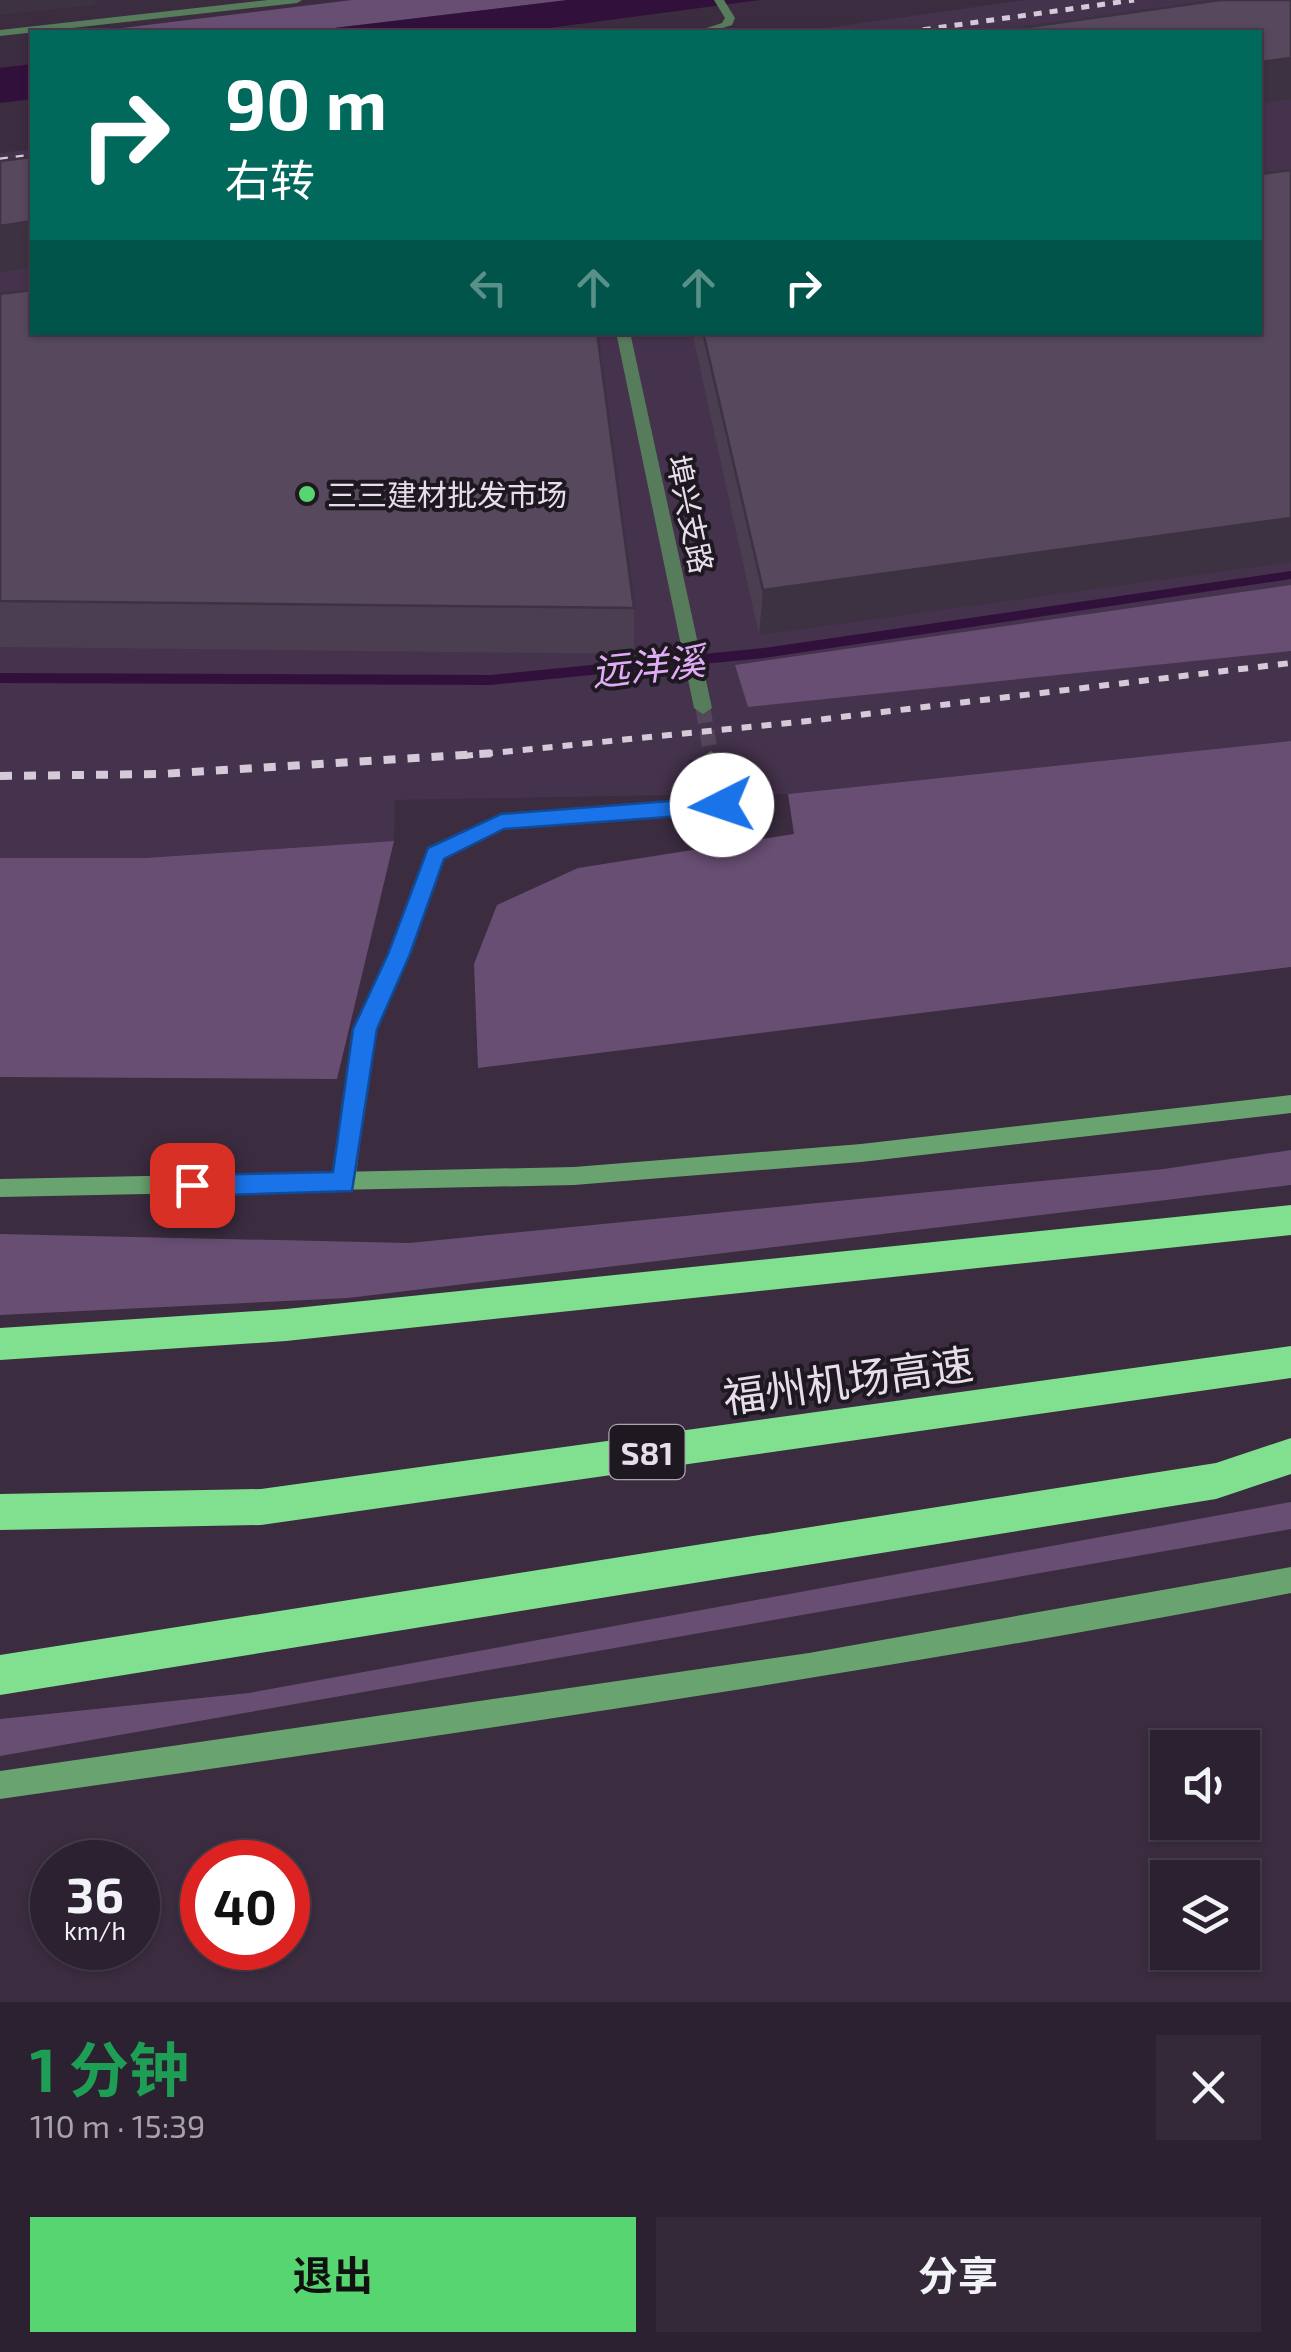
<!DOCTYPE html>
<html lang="zh">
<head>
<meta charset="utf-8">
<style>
  :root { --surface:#2c2130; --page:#342938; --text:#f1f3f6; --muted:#a6a3ab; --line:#483e4c; --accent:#57d570 }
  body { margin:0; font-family:"Exo 2","Noto Sans SC",sans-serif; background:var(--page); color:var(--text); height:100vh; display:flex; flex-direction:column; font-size:38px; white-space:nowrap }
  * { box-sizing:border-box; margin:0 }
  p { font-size:32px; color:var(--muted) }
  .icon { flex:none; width:55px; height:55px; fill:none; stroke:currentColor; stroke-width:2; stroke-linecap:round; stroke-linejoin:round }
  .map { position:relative; height:2002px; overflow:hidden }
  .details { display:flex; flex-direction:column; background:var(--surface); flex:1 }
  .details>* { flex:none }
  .hud { position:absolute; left:30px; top:30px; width:1232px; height:305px; border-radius:0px; box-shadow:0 2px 8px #0004,0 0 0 2px var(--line); background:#00695c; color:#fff; overflow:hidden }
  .buttons { position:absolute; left:1150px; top:1730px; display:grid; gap:20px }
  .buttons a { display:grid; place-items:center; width:110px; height:110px; border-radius:0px; background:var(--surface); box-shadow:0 2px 8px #0004,0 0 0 2px var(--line); font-size:50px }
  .speed { position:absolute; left:30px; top:1840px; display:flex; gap:20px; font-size:50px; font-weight:700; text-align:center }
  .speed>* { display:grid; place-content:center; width:130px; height:130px; border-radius:50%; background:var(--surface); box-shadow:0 2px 8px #0004,0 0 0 2px var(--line); line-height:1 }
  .speed small { font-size:25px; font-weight:400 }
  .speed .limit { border:15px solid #d22; background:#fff; color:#111 }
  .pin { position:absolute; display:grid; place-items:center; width:85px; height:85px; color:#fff; margin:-42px; border-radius:20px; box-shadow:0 5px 15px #0006 }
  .me { position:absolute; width:110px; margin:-55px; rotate:266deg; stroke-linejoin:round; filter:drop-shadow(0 0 8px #0008) }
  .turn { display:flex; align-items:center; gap:35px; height:210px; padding:0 30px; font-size:45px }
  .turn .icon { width:130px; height:130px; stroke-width:2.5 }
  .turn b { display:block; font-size:70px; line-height:85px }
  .lanes { display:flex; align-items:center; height:95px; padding:0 30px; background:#0003; justify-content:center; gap:50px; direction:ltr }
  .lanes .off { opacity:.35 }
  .round { display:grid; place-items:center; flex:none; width:105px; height:105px; border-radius:0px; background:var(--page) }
  .overview { display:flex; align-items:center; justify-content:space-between; height:170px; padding:0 30px }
  h1 { font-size:60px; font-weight:700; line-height:75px; color:#1e9e55 }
  .primary-button { display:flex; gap:20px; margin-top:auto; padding:20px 30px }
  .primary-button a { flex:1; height:115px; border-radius:0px; background:var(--accent); color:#111; font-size:40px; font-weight:700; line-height:115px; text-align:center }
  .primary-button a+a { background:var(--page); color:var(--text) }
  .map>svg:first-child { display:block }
  .built { fill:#45324c }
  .green { fill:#684e73 }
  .water { fill:#31113c }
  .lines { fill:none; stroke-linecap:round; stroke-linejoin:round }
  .stream { fill:#31113c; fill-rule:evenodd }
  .tertiary-tunnel { stroke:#55475a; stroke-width:15; stroke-dasharray:15 8; stroke-linecap:butt }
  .tertiary { fill:#577c5b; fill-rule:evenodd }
  .secondary { fill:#69a470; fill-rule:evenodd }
  .motorway { fill:#81e08f; fill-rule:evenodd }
  .rail-far2 { stroke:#d4cad8; stroke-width:5; stroke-dasharray:8 8; stroke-linecap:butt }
  .rail-far1 { stroke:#d4cad8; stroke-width:6; stroke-dasharray:10 10; stroke-linecap:butt }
  .rail { stroke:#d4cad8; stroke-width:8; stroke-dasharray:12 12; stroke-linecap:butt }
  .wall { fill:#4b3e50 }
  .shaded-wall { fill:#3d3241 }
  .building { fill:#57485d; stroke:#3d3241; stroke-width:2.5 }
  .route { fill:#1a73e8; stroke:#114b97; stroke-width:2.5 }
  .poi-dot { fill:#57d570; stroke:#1e1821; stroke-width:4 }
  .labels { text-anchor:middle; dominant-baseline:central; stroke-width:8; stroke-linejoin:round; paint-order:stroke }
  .far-poi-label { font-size:30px; fill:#e7deeb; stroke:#1e1821; text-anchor:start }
  .far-street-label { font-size:30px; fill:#e7deeb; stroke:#1e1821 }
  .shield { fill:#1e1821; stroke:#aba3ae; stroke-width:2.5 }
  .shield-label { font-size:32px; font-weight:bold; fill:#e7deeb }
  .water-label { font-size:38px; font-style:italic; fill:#e0acf5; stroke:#1e1821 }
  .near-street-label { font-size:42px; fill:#e7deeb; stroke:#1e1821 }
</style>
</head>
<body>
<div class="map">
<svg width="1291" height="2002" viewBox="0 0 1291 2002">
  <rect width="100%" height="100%" fill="#3b2c40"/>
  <!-- built -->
  <path class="built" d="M1025,0H1291V741L788,794L765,795L744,776L732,755L689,760L690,783L671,795L395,800L394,841L145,858H0V153L32,149V332H1260V32H798Z"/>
  <!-- green -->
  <g class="green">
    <path d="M352,0H568L301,32H89Z"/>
    <path d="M1291,585V651L748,707L735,665Z"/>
    <path d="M1291,741V967L478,1068L474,964L497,905L578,868L794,834L788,794Z"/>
    <path d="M394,841L337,1079L0,1077V858H145Z"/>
    <path d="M1291,1150V1185L348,1298L0,1315V1234L409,1243L1164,1169Z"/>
    <path d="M1291,1502V1529L0,1756V1719L249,1693Z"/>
  </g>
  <!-- water -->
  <g class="water">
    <path d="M568,0H760L519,32H301Z"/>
    <path d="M32,64V99L0,103V68Z"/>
  </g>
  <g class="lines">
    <!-- stream -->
    <path class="stream" d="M1291,571V579L764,658L491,685L0,683V673L491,675L764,648Z"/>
    <!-- tertiary-tunnel -->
    <path class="tertiary-tunnel" d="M703,708L711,756"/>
    <!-- tertiary -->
    <g class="tertiary">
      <path d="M268,0H302L297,3L0,36V30Z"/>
      <path d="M714,0H724L735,18L732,25L710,32H694L722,23L725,18Z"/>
      <path d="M616,332H630L712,708L703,714L694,708Z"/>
      <path d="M711,751L720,757L731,805L728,810L504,828L443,858L409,954L375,1029L355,1183L352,1190L344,1192L336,1190L333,1183L355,1029L389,954L428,849L501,815L712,799L702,757Z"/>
    </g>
    <!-- secondary -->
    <g class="secondary">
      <path d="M1291,1095V1113L861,1162L574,1185L0,1197V1179L574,1167L861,1144Z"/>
      <path d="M1291,1567V1593C863,1676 432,1737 0,1799V1771L809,1653Z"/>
    </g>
    <!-- motorway -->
    <g class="motorway">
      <path d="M1291,1205V1235L286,1341L0,1360V1328L286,1309Z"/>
      <path d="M1291,1346V1378L261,1525L0,1530V1494L261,1489Z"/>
      <path d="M1291,1438V1474L1216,1499L0,1695V1655L1216,1463Z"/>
    </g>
    <!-- rail-far2 -->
    <g class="rail-far2">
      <path d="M907,32L1134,0"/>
      <path d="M0,160L32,156"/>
    </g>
    <!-- rail-far1 -->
    <path class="rail-far1" d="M463,756L808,721L1291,663"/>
    <!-- rail -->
    <path class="rail" d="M0,776L162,774L494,753"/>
  </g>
  <!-- wall -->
  <g class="wall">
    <path d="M0,294L634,608V654L0,647Z"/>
    <path d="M692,332H1260L759,635Z"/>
  </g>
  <!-- shaded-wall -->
  <g class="shaded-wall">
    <path d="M0,0H95L96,5L0,15Z"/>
    <path d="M1291,58V99L1260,103V62Z"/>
    <path d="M32,221V268L0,272V226Z"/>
    <path d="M1291,518V562L759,635L763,590Z"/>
  </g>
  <!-- building -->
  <g class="building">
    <path d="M1220,0H1291V58L1260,62V32H992Z"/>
    <path d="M32,157V221L0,226V161Z"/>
    <path d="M1291,170V518L763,590L703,332H1260V174Z"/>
    <path d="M32,290V332H597L634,608L0,601V294Z"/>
  </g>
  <!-- route -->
  <path class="route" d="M722,797L733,805L722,813L504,829L444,859L410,954L377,1029L352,1191L192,1196L183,1193L179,1185L183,1178L192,1175L333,1172L353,1029L388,954L428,848L501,814Z"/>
  <!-- markers -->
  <circle class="poi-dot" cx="307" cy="494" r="10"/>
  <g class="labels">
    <!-- far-poi labels -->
    <g class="far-poi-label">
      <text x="327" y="494">三三建材批发市场</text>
    </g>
    <!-- far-street labels -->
    <g class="far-street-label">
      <text transform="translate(691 514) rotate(78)">埠兴支路</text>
    </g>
    <!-- shield labels -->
    <rect class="shield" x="609.5" y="1425" width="75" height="54" rx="8"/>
    <g class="shield-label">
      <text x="647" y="1452">S81</text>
    </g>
    <!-- water labels -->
    <g class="water-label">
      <text transform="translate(648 665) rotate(-6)">远洋溪</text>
    </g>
    <!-- near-street labels -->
    <g class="near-street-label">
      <text transform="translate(848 1379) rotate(-8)">福州机场高速</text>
    </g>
  </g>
</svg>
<div class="buttons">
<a><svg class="icon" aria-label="sound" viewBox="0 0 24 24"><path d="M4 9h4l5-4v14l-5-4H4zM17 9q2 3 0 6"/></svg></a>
<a><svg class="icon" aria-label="layers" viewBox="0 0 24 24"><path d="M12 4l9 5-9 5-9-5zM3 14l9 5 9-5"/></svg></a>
</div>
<div class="speed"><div>36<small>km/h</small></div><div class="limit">40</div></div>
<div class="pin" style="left:192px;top:1185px;background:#d93025"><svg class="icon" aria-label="arrive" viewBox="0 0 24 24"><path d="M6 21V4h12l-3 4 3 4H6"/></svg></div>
<svg class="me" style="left:722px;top:805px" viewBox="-20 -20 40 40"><circle r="19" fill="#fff"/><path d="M0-13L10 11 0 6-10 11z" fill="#1a73e8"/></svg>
<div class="hud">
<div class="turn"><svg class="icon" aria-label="right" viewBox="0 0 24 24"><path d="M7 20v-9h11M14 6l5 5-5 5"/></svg><div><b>90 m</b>右转</div></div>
<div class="lanes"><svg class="icon off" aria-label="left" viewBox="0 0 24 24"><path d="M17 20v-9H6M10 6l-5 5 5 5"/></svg><svg class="icon off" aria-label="ahead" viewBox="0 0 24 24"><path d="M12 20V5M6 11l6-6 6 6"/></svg><svg class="icon off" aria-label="ahead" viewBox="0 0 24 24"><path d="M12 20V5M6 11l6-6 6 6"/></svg><svg class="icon" aria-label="right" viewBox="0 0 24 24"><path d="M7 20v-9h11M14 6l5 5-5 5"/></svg></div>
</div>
</div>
<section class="details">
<div class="overview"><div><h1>1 分钟</h1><p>110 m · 15:39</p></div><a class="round"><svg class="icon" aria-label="close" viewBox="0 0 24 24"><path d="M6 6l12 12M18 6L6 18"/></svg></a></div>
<div class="primary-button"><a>退出</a><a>分享</a></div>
</section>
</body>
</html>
